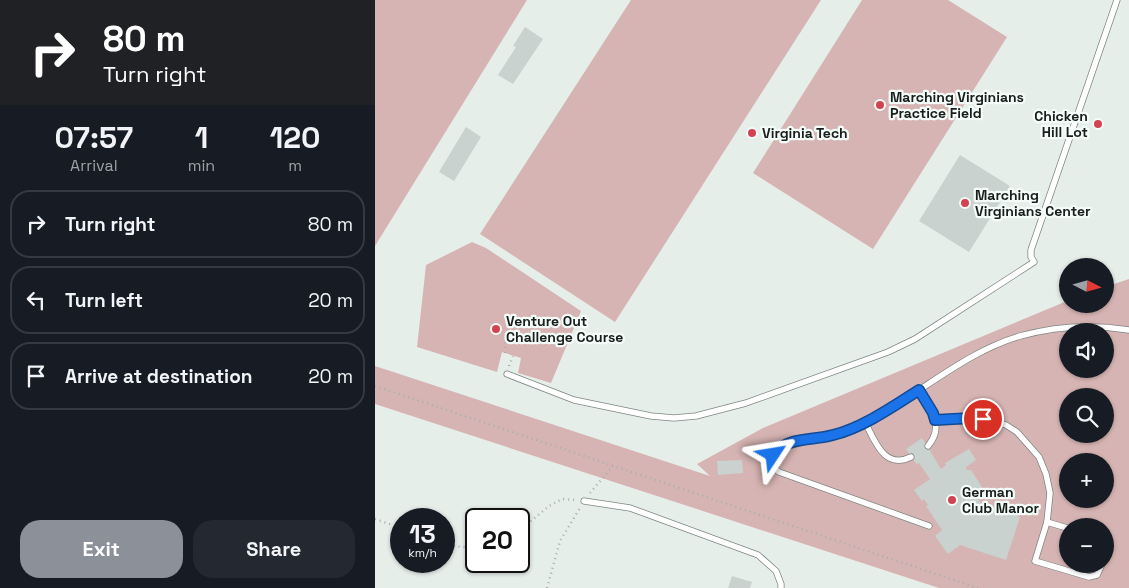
<!DOCTYPE html>
<html lang="en">
<head>
<meta charset="utf-8">
<style>
  :root { --surface:#171b24; --page:#242831; --text:#f1f3f6; --muted:#9ea1a6; --line:#363941; --accent:#8c9099 }
  body { margin:0; font-family:"Space Grotesk",sans-serif; background:var(--page); color:var(--text); height:100vh; display:flex; flex-direction:column; font-size:19px; white-space:nowrap }
  * { box-sizing:border-box; margin:0 }
  p { font-size:16px; color:var(--muted) }
  .icon { flex:none; width:28px; height:28px; fill:none; stroke:currentColor; stroke-width:2; stroke-linecap:round; stroke-linejoin:round }
  .map { position:relative; flex:1; overflow:hidden }
  .sheet { display:flex; flex-direction:column; background:var(--surface); width:375px }
  .sheet>* { flex:none }
  .top-card { background:#202124; color:#fff; overflow:hidden }
  .needle { width:32px; rotate:96deg }
  .controls { position:absolute; left:684px; top:258px; display:grid; gap:10px }
  .controls a { display:grid; place-items:center; width:55px; height:55px; border-radius:50%; background:var(--surface); box-shadow:0 1px 4px #0004; font-size:25px }
  .speed { position:absolute; left:15px; top:508px; display:flex; gap:10px; font-size:25px; font-weight:700; text-align:center }
  .speed>* { display:grid; place-content:center; width:65px; height:65px; border-radius:50%; background:var(--surface); box-shadow:0 1px 4px #0004; line-height:1 }
  .speed small { font-size:12px; font-weight:400 }
  .speed .limit { border:2px solid #111; border-radius:8px; background:#fff; color:#111 }
  .pin { position:absolute; display:grid; place-items:center; width:42px; height:42px; color:#fff; margin:-21px; border:2px solid #fff; border-radius:50%; box-shadow:0 1px 5px #0007 }
  .me { position:absolute; width:55px; margin:-28px; rotate:57deg; stroke-linejoin:round; filter:drop-shadow(0 0 4px #0008) }
  .turn { display:flex; align-items:center; gap:18px; height:105px; padding:0 20px; font-size:22px }
  .turn .icon { width:65px; height:65px; stroke-width:2.5 }
  .turn b { display:block; font-size:35px; line-height:42px }
  .eta { display:flex; justify-content:space-evenly; align-items:center; height:85px; text-align:center }
  .eta b { font-size:30px; font-weight:600; line-height:35px }
  .action { display:flex; gap:10px; margin-top:auto; padding:10px 20px }
  .action a { flex:1; height:58px; border-radius:20px; background:var(--accent); color:#fff; font-size:20px; font-weight:600; line-height:58px; text-align:center }
  .action a+a { background:var(--page); color:var(--text) }
  ul { padding:0; list-style:none }
  li { display:flex; align-items:center; gap:15px; height:68px; margin:0 10px 8px; padding:0 10px; border:2px solid var(--line); border-radius:20px }
  li div { flex:1 }
  li b { display:block; font-size:19px }
  li em { font-style:normal }
  main { display:flex; flex:1; min-height:0 }
  .map>svg:first-child { display:block }
  .green { fill:#d6b4b3; fill-rule:evenodd }
  .building { fill:#c9d2ce }
  .lines { fill:none; stroke-linecap:round; stroke-linejoin:round }
  .lane-casing { stroke:#7e8682; stroke-width:7 }
  .path { stroke:#a8afab; stroke-width:2.5; stroke-dasharray:1 4; stroke-linecap:butt }
  .lane { stroke:#fff; stroke-width:5.5 }
  .route-casing { stroke:#114b97; stroke-width:12 }
  .route { stroke:#1a73e8; stroke-width:9 }
  .poi-dot { fill:#d44352; stroke:#f3fcf8; stroke-width:2 }
  .labels { text-anchor:middle; dominant-baseline:central; stroke-width:4.5; stroke-linejoin:round; paint-order:stroke }
  .poi-label { font-size:14px; font-weight:bold; fill:#191d1b; stroke:#f3fcf8; text-anchor:start }
</style>
</head>
<body>
<main>
<section class="sheet">
<div class="top-card">
<div class="turn"><svg class="icon" aria-label="right" viewBox="0 0 24 24"><path d="M7 20v-9h11M14 6l5 5-5 5"/></svg><div><b>80 m</b>Turn right</div></div>
</div>
<div class="eta">
<div><b>07:57</b><p>Arrival</p></div>
<div><b>1</b><p>min</p></div>
<div><b>120</b><p>m</p></div>
</div>
<ul>
<li><svg class="icon" aria-label="right" viewBox="0 0 24 24"><path d="M7 20v-9h11M14 6l5 5-5 5"/></svg><div><b>Turn right</b></div><em>80 m</em></li>
<li><svg class="icon" aria-label="left" viewBox="0 0 24 24"><path d="M17 20v-9H6M10 6l-5 5 5 5"/></svg><div><b>Turn left</b></div><em>20 m</em></li>
<li><svg class="icon" aria-label="arrive" viewBox="0 0 24 24"><path d="M6 21V4h12l-3 4 3 4H6"/></svg><div><b>Arrive at destination</b></div><em>20 m</em></li>
</ul>
<div class="action"><a>Exit</a><a>Share</a></div>
</section>
<div class="map">
<svg width="754" height="588" viewBox="0 0 754 588">
  <rect width="100%" height="100%" fill="#e6eeea"/>
  <!-- green -->
  <g class="green">
    <path d="M0,0H152L0,246Z"/>
    <path d="M256,0H446L240,322L105,234Z"/>
    <path d="M487,0H573L632,37L498,249L378,173Z"/>
    <path d="M97,242L111,248L206,311L176,383L143,373L146,358L127,352L122,372L42,347L51,265Z"/>
    <path d="M754,279V588H564L0,404V366L335,476L322,464L388,428L692,301V304H730V287ZM692,331H730V369H692ZM692,396H730V434H692ZM692,461H730V499H692ZM692,526H730V564H692Z"/>
  </g>
  <!-- building -->
  <g class="building">
    <path d="M150,27L168,39L138,84L123,75L141,47L138,46Z"/>
    <path d="M91,127L106,137L79,181L64,172Z"/>
    <path d="M585,155L635,186L594,252L544,221Z"/>
    <path d="M547,438L566,469L571,465L570,463L594,449L601,460L591,467L592,470H596L607,487L598,492L606,503L645,517L631,560L585,545L573,554L560,536L567,530L551,506L553,505L549,499L547,501L539,490L555,479L544,463L542,465L531,449Z"/>
    <path d="M367,460L368,473L343,475L342,461Z"/>
    <path d="M357,576L377,582L375,588H353Z"/>
  </g>
  <g class="lines">
    <!-- lane casing -->
    <g class="lane-casing">
      <g id="lane">
        <path d="M132,374L199,400L276,416L299,418L321,416L371,403L513,352L540,339L659,262L656,257V250L742,0"/>
        <path d="M544,390C556,408 570,426 553,446"/>
        <path d="M560,420L597,418L619,421L631,425L642,432L664,457L671,474L675,493L672,522L660,561L714,577L722,575L727,564"/>
        <path d="M490,422C500,441 509,470 536,457"/>
        <path d="M209,501L255,508L383,555L401,571L406,584V588"/>
        <path d="M672,522L692,528"/>
        <path d="M554,526L404,472L399,468L396,463C403,436 436,440 457,436C468,433 479,427 489,422C543,397 587,353 645,336C681,326 717,324 754,330"/>
        <path d="M730,539L732,547L730,553"/>
      </g>
    </g>
    <!-- path -->
    <g class="path">
      <path d="M130,353L131,328"/>
      <path d="M134,366L138,356"/>
      <path d="M0,386L603,588"/>
      <path d="M215,493L238,466"/>
      <path d="M0,519L26,528"/>
      <path d="M144,531L174,506L187,499L200,500"/>
      <path d="M69,543L86,547H101"/>
      <path d="M172,588L185,541L205,508"/>
    </g>
    <!-- lane -->
    <use href="#lane" class="lane"/>
  </g>
  <g class="lines">
    <!-- route casing -->
    <g class="route-casing">
      <path id="route" d="M398,455C413,436 437,441 458,435C487,428 519,406 544,390L558,413L560,420L597,418L608,419"/>
    </g>
    <!-- route -->
    <use href="#route" class="route"/>
  </g>
  <!-- markers -->
  <g class="poi-dot">
    <circle cx="505" cy="105" r="5"/>
    <circle cx="723" cy="124" r="5"/>
    <circle cx="377" cy="133" r="5"/>
    <circle cx="590" cy="203" r="5"/>
    <circle cx="121" cy="329" r="5"/>
    <circle cx="577" cy="500" r="5"/>
  </g>
  <g class="labels">
    <!-- poi labels -->
    <g class="poi-label">
      <text x="515" y="97">Marching Virginians<tspan x="515" dy="16">Practice Field</tspan></text>
      <text x="713" y="116" text-anchor="end">Chicken<tspan x="713" dy="16">Hill Lot</tspan></text>
      <text x="387" y="133">Virginia Tech</text>
      <text x="600" y="195">Marching<tspan x="600" dy="16">Virginians Center</tspan></text>
      <text x="131" y="321">Venture Out<tspan x="131" dy="16">Challenge Course</tspan></text>
      <text x="587" y="492">German<tspan x="587" dy="16">Club Manor</tspan></text>
    </g>
  </g>
</svg>
<div class="controls">
<a><svg class="needle" viewBox="-14 -14 28 28"><path d="M0-13l5 13h-10z" fill="#e53935"/><path d="M0 13l5-13h-10z" fill="#9ea1a6"/></svg></a>
<a><svg class="icon" aria-label="sound" viewBox="0 0 24 24"><path d="M4 9h4l5-4v14l-5-4H4zM17 9q2 3 0 6"/></svg></a>
<a><svg class="icon" aria-label="search" viewBox="0 0 24 24"><circle cx="10" cy="10" r="6"/><path d="M15 15l6 6"/></svg></a>
<a>+</a>
<a>−</a>
</div>
<div class="speed"><div>13<small>km/h</small></div><div class="limit">20</div></div>
<div class="pin" style="left:608px;top:419px;background:#d93025"><svg class="icon" aria-label="arrive" viewBox="0 0 24 24"><path d="M6 21V4h12l-3 4 3 4H6"/></svg></div>
<svg class="me" style="left:398px;top:455px" viewBox="-20 -20 40 40"><path d="M0-17L14 15 0 8-14 15z" fill="#1a73e8" stroke="#fff" stroke-width="4"/></svg>
</div>
</main>
</body>
</html>
